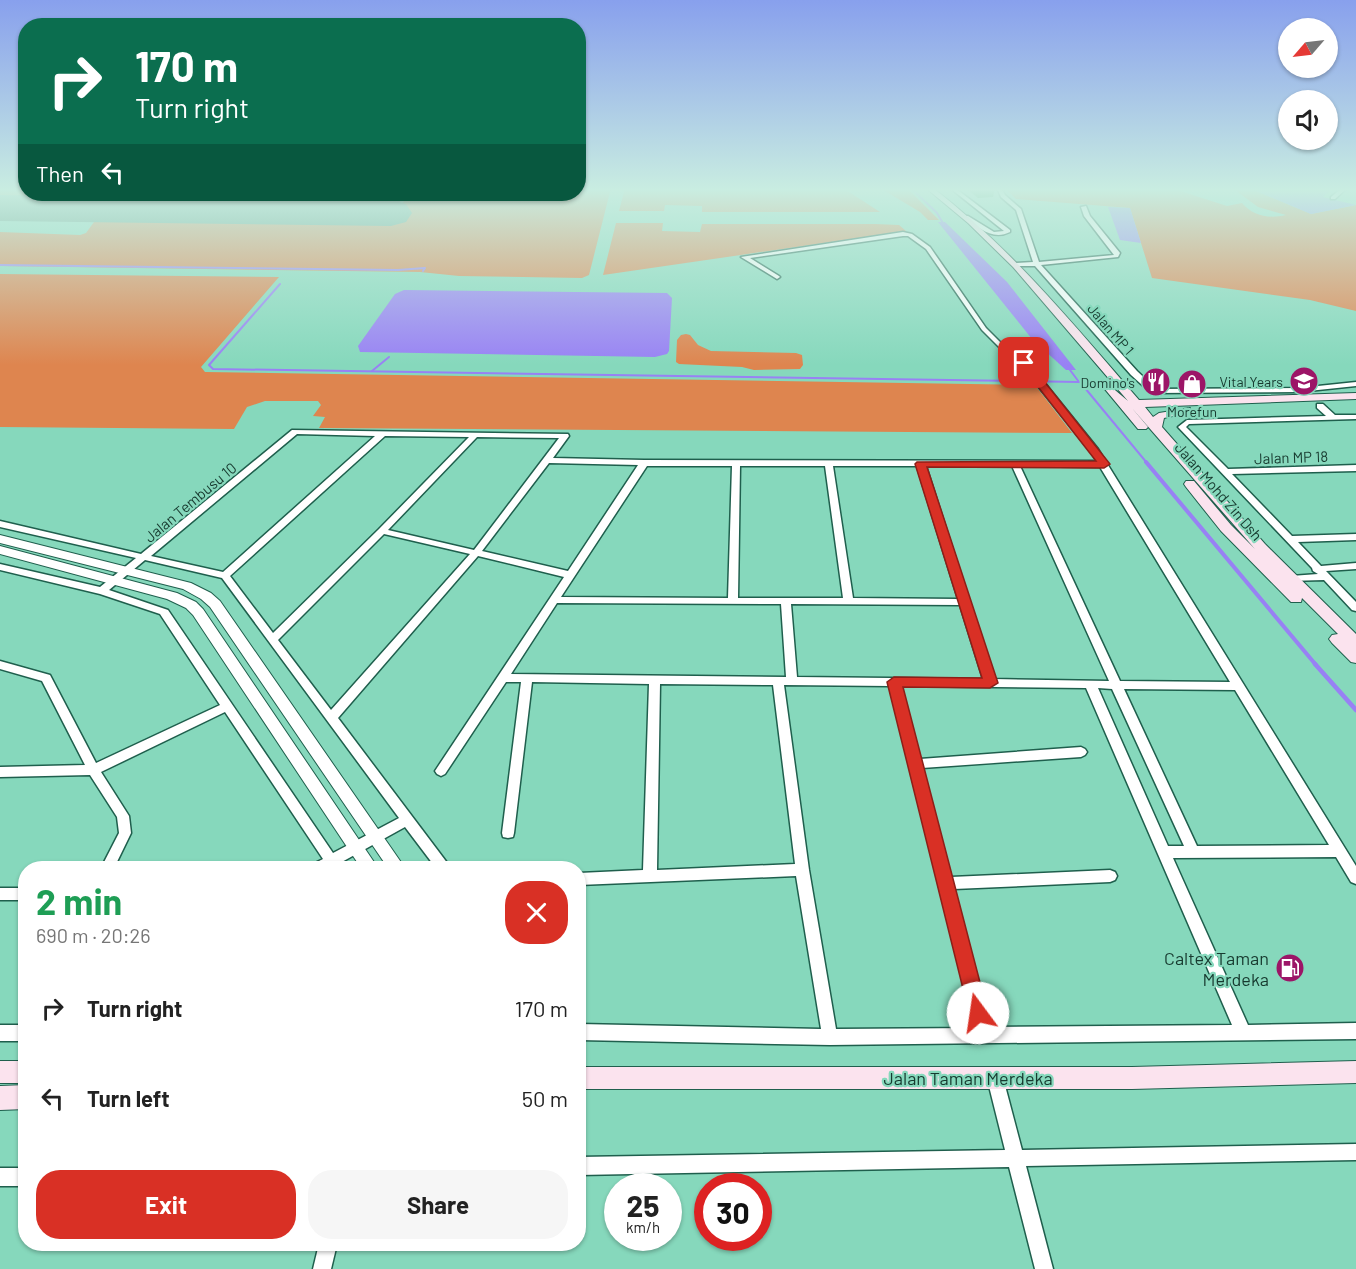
<!DOCTYPE html>
<html lang="en">
<head>
<meta charset="utf-8">
<style>
  :root { --surface:#fff; --page:#f6f6f6; --text:#222; --muted:#767676; --accent:#d93025 }
  body { margin:0; font-family:Barlow,sans-serif; background:var(--page); color:var(--text); height:100vh; display:flex; flex-direction:column; font-size:22px; white-space:nowrap }
  * { box-sizing:border-box; margin:0 }
  p { font-size:20px; color:var(--muted) }
  .icon { flex:none; width:33px; height:33px; fill:none; stroke:currentColor; stroke-width:2; stroke-linecap:round; stroke-linejoin:round }
  .map { position:relative; flex:1; overflow:hidden }
  .panel { position:absolute; left:18px; top:861px; width:568px; height:390px; display:flex; flex-direction:column; background:var(--surface); border-radius:24px; box-shadow:0 2px 4px #0004 }
  .panel>* { flex:none }
  .top-card { position:absolute; left:18px; top:18px; width:568px; height:183px; border-radius:24px; box-shadow:0 2px 4px #0004; background:#0b6e4f; color:#fff; overflow:hidden }
  .needle { width:39px; rotate:242deg }
  .fabs { position:absolute; left:1278px; top:18px; display:grid; gap:12px }
  .fabs a { display:grid; place-items:center; width:60px; height:60px; border-radius:50%; background:var(--surface); box-shadow:0 2px 4px #0004; font-size:30px }
  .speed { position:absolute; left:604px; top:1173px; display:flex; gap:12px; font-size:30px; font-weight:700; text-align:center }
  .speed>* { display:grid; place-content:center; width:78px; height:78px; border-radius:50%; background:var(--surface); box-shadow:0 2px 4px #0004; line-height:1 }
  .speed small { font-size:15px; font-weight:400 }
  .speed .limit { border:9px solid #d22; background:#fff; color:#111 }
  .pin { position:absolute; display:grid; place-items:center; width:51px; height:51px; color:#fff; margin:-26px; border-radius:12px; box-shadow:0 3px 9px #0006 }
  .me { position:absolute; width:66px; margin:-33px; rotate:346deg; stroke-linejoin:round; filter:drop-shadow(0 0 4px #0008) }
  .turn { display:flex; align-items:center; gap:21px; height:126px; padding:0 18px; font-size:27px }
  .turn .icon { width:78px; height:78px; stroke-width:2.5 }
  .turn b { display:block; font-size:42px; line-height:51px }
  .then { display:flex; align-items:center; height:57px; padding:0 18px; background:#0003; gap:12px; font-size:22px }
  .round { display:grid; place-items:center; flex:none; width:63px; height:63px; border-radius:24px; background:var(--page) }
  .head { display:flex; align-items:center; justify-content:space-between; height:102px; padding:0 18px }
  h1 { font-size:36px; font-weight:700; line-height:45px; color:#1e9e55 }
  .cta { display:flex; gap:12px; margin-top:auto; padding:12px 18px }
  .cta a { flex:1; height:69px; border-radius:24px; background:var(--accent); color:#fff; font-size:24px; font-weight:700; line-height:69px; text-align:center }
  .cta a+a { background:var(--page); color:var(--text) }
  ul { padding:0; list-style:none }
  li { display:flex; align-items:center; gap:18px; height:90px; padding:0 18px }
  li div { flex:1 }
  li b { display:block; font-size:22px }
  li em { font-style:normal }
  .map>svg:first-child { display:block }
  .green { fill:#de854f }
  .water { fill:#9881f4 }
  .lines { fill:none; stroke-linecap:round; stroke-linejoin:round }
  .stream-far2 { stroke:#9881f4; stroke-width:2 }
  .stream-far1 { stroke:#9881f4; stroke-width:4 }
  .stream { stroke:#9881f4; stroke-width:4.5 }
  .taxiway { fill:#56927e; fill-rule:evenodd }
  .runway { fill:#56927e; fill-rule:evenodd }
  .minor-casing { stroke:#1f5f4d; stroke-width:3 }
  .tertiary-casing { stroke:#1f5f4d; stroke-width:2 }
  .secondary-casing { stroke:#1f5f4d; stroke-width:2 }
  .minor { fill:#fff; fill-rule:evenodd }
  .tertiary { fill:#fff; fill-rule:evenodd }
  .secondary { fill:#fbe3ee; fill-rule:evenodd }
  .wall { fill:#1a9047 }
  .building { fill:#1ea752; stroke:#157539; stroke-width:1.5 }
  .route { fill:#d93025; stroke:#8d1f18; stroke-width:1.5 }
  .labels { text-anchor:middle; dominant-baseline:central; stroke-width:4.5; stroke-linejoin:round; paint-order:stroke }
  .far-street-label { font-size:14px; fill:#173a2f; stroke:#86d8bc }
  .far-poi-label { font-size:14px; fill:#173a2f; stroke:#86d8bc; text-anchor:end }
  .street-label { font-size:15px; fill:#173a2f; stroke:#86d8bc }
  .near-poi-label { font-size:18px; fill:#173a2f; stroke:#86d8bc; text-anchor:end }
  .near-street-label { font-size:18px; fill:#173a2f; stroke:#86d8bc }
</style>
</head>
<body>
<div class="map">
<svg width="1356" height="1269" viewBox="0 0 1356 1269">
  <rect width="100%" height="100%" fill="#86d8bc"/>
  <!-- green -->
  <g class="green">
    <path d="M0,188H25L26,194H386L378,201L358,205L0,201Z"/>
    <path d="M579,188H611L589,275L582,278L459,276L420,272L0,266V232L80,235L86,233L94,222L107,218L388,221L410,194H579Z"/>
    <path d="M625,188H843L880,212H702V206L665,205L664,211H619Z"/>
    <path d="M880,188H907L939,220H928L920,212Z"/>
    <path d="M1005,188H1171L1227,206L1242,203C1253,216 1269,219 1286,215L1258,207L1235,190L1228,188H1249L1311,214L1356,205V311L1310,300L1152,278L1130,208L1016,199Z"/>
    <path d="M616,223H663L662,231L700,232L702,224H875L899,225L906,231L603,275Z"/>
    <path d="M0,274L279,277L201,367L205,372L1035,385L1072,433L319,428L325,417L313,416L321,405L318,401H265L247,407L234,429L0,427Z"/>
    <path d="M686,334L690,335L698,345L711,351L796,353L802,355L803,365L800,369L754,370L742,367L679,364L676,362L677,340L681,335Z"/>
  </g>
  <!-- water -->
  <g class="water">
    <path d="M1249,188H1332L1323,197L1356,205L1311,214Z"/>
    <path d="M1108,207L1130,208L1141,243L1120,240Z"/>
    <path d="M938,222H945L1007,282L1076,370H1066L1032,339Z"/>
    <path d="M404,290L667,293L672,298L669,351L667,354L655,357L360,352L358,346L395,294Z"/>
  </g>
  <g class="lines">
    <!-- stream-far2 -->
    <g class="stream-far2">
      <path d="M911,188L937,213L944,225"/>
      <path d="M0,265L398,270L425,268L423,271"/>
      <path d="M280,284L209,365L213,369L1080,382L1147,463"/>
      <path d="M1067,366L1079,382"/>
      <path d="M372,371L389,357"/>
    </g>
    <!-- stream-far1 -->
    <path class="stream-far1" d="M1146,462L1316,665"/>
    <!-- stream -->
    <path class="stream" d="M1315,664L1356,710"/>
    <!-- taxiway -->
    <path class="taxiway" d="M390,194H407C391,217 350,222 324,216L321,212L324,208L330,207L372,204Z"/>
    <!-- runway -->
    <path class="runway" d="M0,195L391,200L406,204L412,213L406,222L391,226L0,221Z"/>
    <!-- minor casing -->
    <g class="minor-casing">
      <g id="minor">
        <path d="M950,188H955L1010,230V232C992,241 979,227 964,218V216H968L994,232L1004,231Z"/>
        <path d="M997,188H1001L1005,195L1021,209L1039,262L1114,255L1084,216L1081,207L1086,206L1090,216L1120,253L1118,257L1041,265L1137,371L1156,389L1299,388L1356,382V386L1299,392L1151,393L1131,375L1035,266H1014V264L1016,263L1033,262L1016,210L1001,197Z"/>
        <path d="M1342,188H1347L1335,199H1331V197Z"/>
        <path d="M903,232L912,234L930,247L986,328L1005,347L1027,361L1098,449L1356,866V884L1351,882L1336,857L1173,858L1248,1025L1356,1023V1039L830,1045L579,1040V1024L821,1029L796,876L579,885V873L643,870L649,684L532,682L514,833L513,837L508,838L503,837L502,833L521,682H506L445,774L441,776L437,774L435,771L437,768L564,577L478,556L338,718L448,864L449,868H436L405,827L340,863L342,868H312L313,864L323,859L225,712L101,772L129,816L131,833L114,868H101L119,833L117,817L90,775L0,777V767L85,765L42,681L0,669V661L50,675L96,763L220,705L160,614L100,594L0,570V564L100,587L136,558L0,527V521L141,554L292,430L568,434L569,436L553,458L644,460L1097,461L1091,452L1021,365L1001,349L982,330L926,249L908,236H903L750,258L779,276L780,277L777,279L741,257ZM297,434L375,436L223,572L151,556ZM385,436L469,437L379,529L273,633L230,576ZM477,437L559,438L474,550L388,530ZM549,463L638,465L568,571L482,551ZM647,466H732L728,598L561,597ZM740,466H825L843,598H738ZM833,466H917L958,599L853,598ZM926,466H1012L1109,681L994,679ZM1020,466L1100,467L1230,682L1120,681ZM384,534L470,554L331,710L278,640ZM145,560L222,578L399,818L333,853L168,610L109,590ZM557,603L781,604L786,677L511,674ZM791,604L960,605L983,679L797,677ZM660,684L773,685L795,864L657,870ZM784,685L890,686L975,1028L836,1029L809,870ZM901,686L1086,688L1232,1025L990,1027L954,889L1110,882L1115,880L1117,876L1115,872L1110,870L951,877L922,768L1081,757L1085,755L1087,752L1085,749L1081,747L920,759ZM1098,688L1112,689L1184,846H1168ZM1124,689L1235,690L1329,845L1197,846Z"/>
        <path d="M1317,404H1323L1335,415H1356V419L1189,424L1186,427L1228,469L1356,465V471L1232,474L1292,536L1356,534V540L1298,542L1321,566L1356,563V569L1326,571L1356,602V611L1352,610L1324,580L1288,581L1286,579L1291,576L1318,574L1313,571L1312,568L1178,427L1187,420L1326,416L1317,408Z"/>
        <rect x="0" y="888" width="26" height="12"/>
        <rect x="0" y="1025" width="26" height="16"/>
        <path d="M995,1070L1001,1072L1003,1078L1022,1150L1356,1144V1160L1026,1166L1053,1269H1035L1009,1167L579,1175V1157L1005,1150L987,1078L989,1072Z"/>
        <rect x="0" y="1168" width="26" height="18"/>
        <path d="M319,1244H337L331,1269H313Z"/>
      </g>
    </g>
    <!-- tertiary casing -->
    <g class="tertiary-casing">
      <g id="tertiary">
        <path d="M0,535L191,583L211,593L220,601L405,868H388L210,607L201,599L183,589L0,543Z"/>
        <path d="M0,546L177,593L196,602L203,609L378,868H361L193,615L186,608L167,599L0,554Z"/>
      </g>
    </g>
    <!-- secondary casing -->
    <g class="secondary-casing">
      <g id="secondary">
        <path d="M926,188H933C1013,250 1073,324 1139,400L1356,393V399L1145,407L1153,417L1159,413L1190,408V412L1164,418L1162,427L1265,544L1356,634V663L1351,662L1332,643L1329,639L1332,635L1338,634L1302,598L1301,602H1291L1221,531L1186,487L1184,484L1186,481H1194L1231,525L1255,549L1131,407L1148,427L1146,429H1138L1104,388L1109,385L1128,401L1013,267L968,223Z"/>
        <rect x="0" y="1061" width="26" height="22"/>
        <path d="M1356,1061V1083L1132,1089H579V1067H1132Z"/>
        <path d="M26,1085V1109L0,1110V1086Z"/>
      </g>
    </g>
    <!-- minor -->
    <use href="#minor" class="minor"/>
    <!-- tertiary -->
    <use href="#tertiary" class="tertiary"/>
    <!-- secondary -->
    <use href="#secondary" class="secondary"/>
  </g>
  <!-- wall -->
  <path class="wall" d="M966,188H995L993,197L978,198Z"/>
  <!-- building -->
  <path class="building" d="M979,188H995L980,189Z"/>
  <!-- sky -->
  <linearGradient id="sky" x2="0" y2="1"><stop stop-color="#88a0ed"/><stop offset="0.52" stop-color="#c9ede1"/><stop offset="1" stop-color="#c9ede1" stop-opacity="0"/></linearGradient>
  <rect width="1356" height="365" fill="url(#sky)"/>
  <!-- route -->
  <path class="route" d="M1024,360L1028,361L1110,464L1104,468L927,467L998,683L990,688L903,687L988,1013L985,1020L978,1022L971,1020L969,1013L887,682L894,677L982,678L915,464L917,462L1096,461L1021,365V361Z"/>
  <!-- icons -->
  <defs>
    <g id="school-disc" transform="scale(1.5)"><circle r="9.5" fill="#9c1567" stroke="#86d8bc"/><path d="M0-5L7-2L0 1L-7-2ZM-4 1L0 2.5L4 1V4Q0 6-4 4Z" fill="#fff"/></g>
    <g id="restaurant-disc" transform="scale(1.5)"><circle r="9.5" fill="#9c1567" stroke="#86d8bc"/><path d="M-5-6h1v4h1v-4h1v4h1v-4h1v5L-1.5 .5V6h-2V.5L-5-1ZM5-6V6H3V1.5H1.5Q1.5-4 5-6Z" fill="#fff"/></g>
    <g id="shop-disc" transform="scale(1.5)"><circle r="9.5" fill="#9c1567" stroke="#86d8bc"/><path d="M-5-2.5h2.3a2.7 3.5 0 0 1 5.4 0H5L5.5 6h-11ZM-1.5-2.5h3a1.5 2.3 0 0 0-3 0Z" fill="#fff"/></g>
    <g id="fuel-disc" transform="scale(1.5)"><circle r="9.5" fill="#9c1567" stroke="#86d8bc"/><path d="M-5.5-6h7V0h2V4h1.3V-2.5L3-4.5l.8-.8L6-3V5H2.5V1h-1V6h-7ZM-4.2-4.7v3.2H.2V-4.7Z" fill="#fff"/></g>
  </defs>
  <g fill-rule="evenodd">
    <use href="#school-disc" x="1304" y="381"/>
    <use href="#restaurant-disc" x="1156" y="382"/>
    <use href="#shop-disc" x="1192" y="384"/>
    <use href="#fuel-disc" x="1290" y="968"/>
  </g>
  <g class="labels">
    <!-- far-street labels -->
    <g class="far-street-label">
      <text transform="translate(1111 329) rotate(49)">Jalan MP 1</text>
    </g>
    <!-- far-poi labels -->
    <g class="far-poi-label">
      <text x="1283" y="381">Vital Years</text>
      <text x="1135" y="382">Domino's</text>
      <text x="1192" y="411" text-anchor="middle">Morefun</text>
    </g>
    <!-- street labels -->
    <g class="street-label">
      <text transform="translate(1291 457) rotate(-2)">Jalan MP 18</text>
      <text transform="translate(1219 491) rotate(49)">Jalan Mohd Zin Dsh</text>
      <text transform="translate(190 502) rotate(-40)">Jalan Tembusu 10</text>
    </g>
    <!-- near-poi labels -->
    <g class="near-poi-label">
      <text x="1269" y="958">Caltex Taman<tspan x="1269" dy="21">Merdeka</tspan></text>
    </g>
    <!-- near-street labels -->
    <g class="near-street-label">
      <text x="968" y="1078">Jalan Taman Merdeka</text>
    </g>
  </g>
</svg>
<div class="fabs">
<a><svg class="needle" viewBox="-14 -14 28 28"><path d="M0-13l5 13h-10z" fill="#e53935"/><path d="M0 13l5-13h-10z" fill="#767676"/></svg></a>
<a><svg class="icon" aria-label="sound" viewBox="0 0 24 24"><path d="M4 9h4l5-4v14l-5-4H4zM17 9q2 3 0 6"/></svg></a>
</div>
<div class="speed"><div>25<small>km/h</small></div><div class="limit">30</div></div>
<div class="pin" style="left:1024px;top:363px;background:#d93025"><svg class="icon" aria-label="arrive" viewBox="0 0 24 24"><path d="M6 21V4h12l-3 4 3 4H6"/></svg></div>
<svg class="me" style="left:978px;top:1013px" viewBox="-20 -20 40 40"><circle r="19" fill="#fff"/><path d="M0-13L10 11 0 6-10 11z" fill="#d93025"/></svg>
<div class="top-card">
<div class="turn"><svg class="icon" aria-label="right" viewBox="0 0 24 24"><path d="M7 20v-9h11M14 6l5 5-5 5"/></svg><div><b>170 m</b>Turn right</div></div>
<div class="then">Then<svg class="icon" aria-label="left" viewBox="0 0 24 24"><path d="M17 20v-9H6M10 6l-5 5 5 5"/></svg></div>
</div>
<section class="panel">
<div class="head"><div><h1>2 min</h1><p>690 m · 20:26</p></div><a class="round" style="background:#d93025;color:#fff"><svg class="icon" aria-label="close" viewBox="0 0 24 24"><path d="M6 6l12 12M18 6L6 18"/></svg></a></div>
<ul>
<li><svg class="icon" aria-label="right" viewBox="0 0 24 24"><path d="M7 20v-9h11M14 6l5 5-5 5"/></svg><div><b>Turn right</b></div><em>170 m</em></li>
<li><svg class="icon" aria-label="left" viewBox="0 0 24 24"><path d="M17 20v-9H6M10 6l-5 5 5 5"/></svg><div><b>Turn left</b></div><em>50 m</em></li>
</ul>
<div class="cta"><a>Exit</a><a>Share</a></div>
</section>
</div>
</body>
</html>
